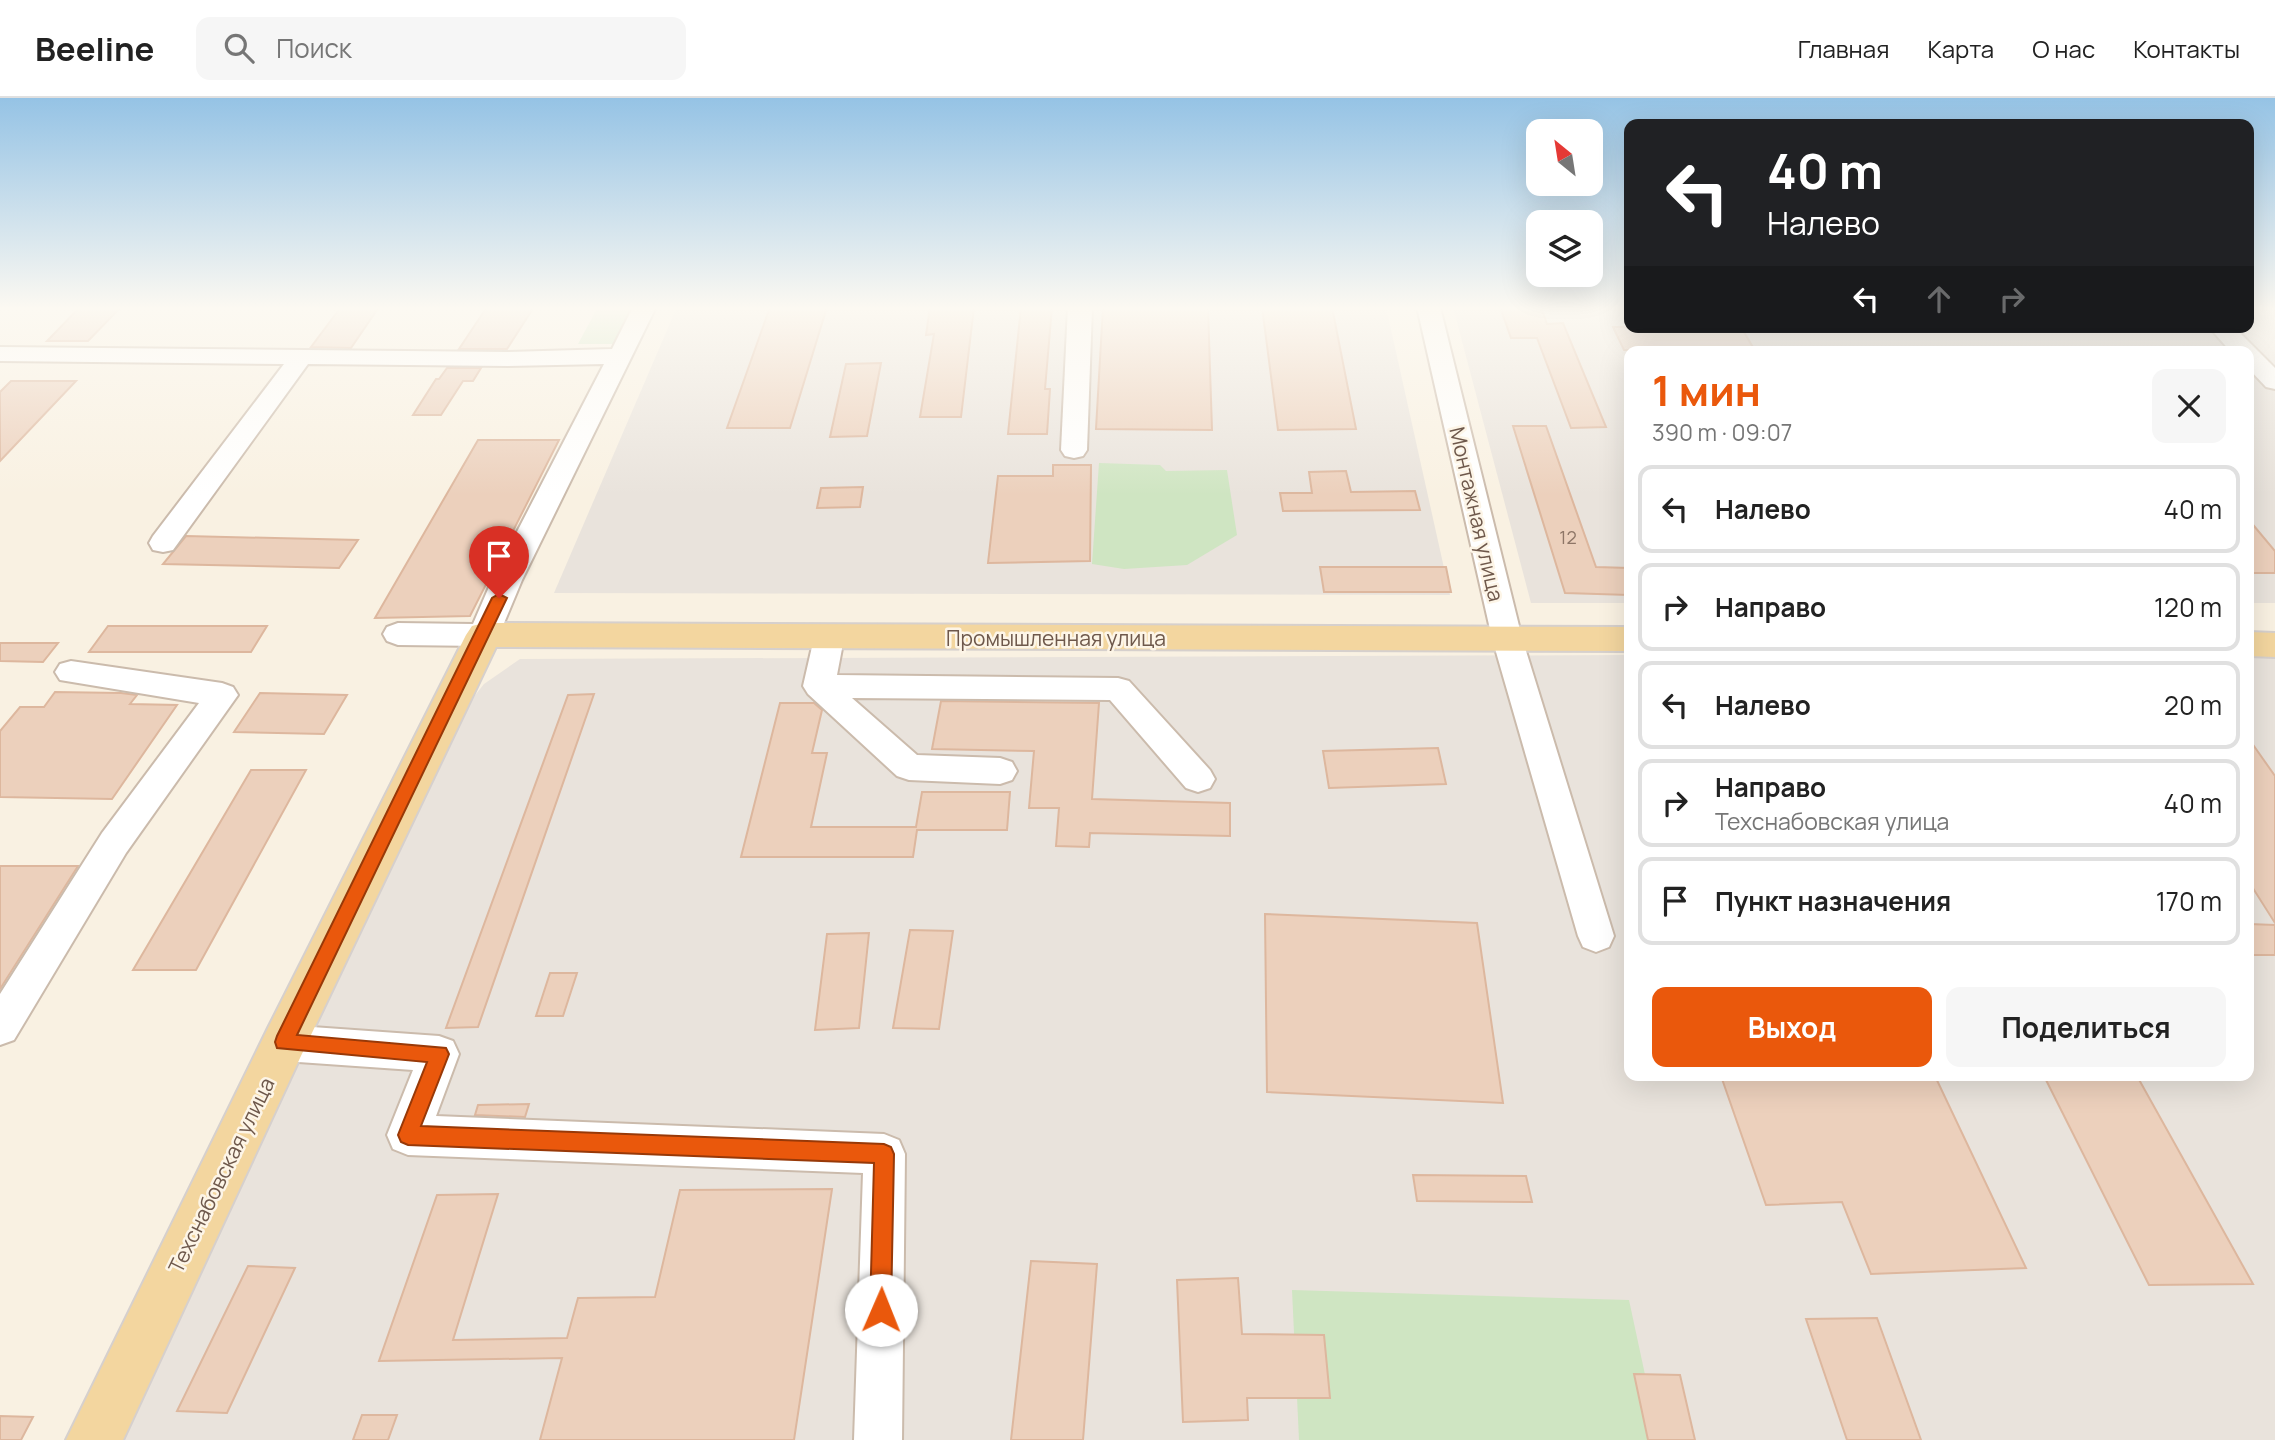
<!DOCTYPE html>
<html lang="ru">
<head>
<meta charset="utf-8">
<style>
  :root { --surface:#fff; --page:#f6f6f6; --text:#222; --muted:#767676; --line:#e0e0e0; --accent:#ea580c }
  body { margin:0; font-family:Manrope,sans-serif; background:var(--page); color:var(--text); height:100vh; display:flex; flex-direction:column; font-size:26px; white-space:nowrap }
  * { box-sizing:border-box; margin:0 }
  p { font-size:23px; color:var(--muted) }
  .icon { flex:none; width:38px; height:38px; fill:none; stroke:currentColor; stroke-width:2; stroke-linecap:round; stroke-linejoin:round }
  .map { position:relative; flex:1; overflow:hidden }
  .side { position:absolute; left:1624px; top:248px; width:630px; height:735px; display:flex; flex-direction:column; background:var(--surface); border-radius:14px; box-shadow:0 7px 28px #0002 }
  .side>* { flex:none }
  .hud { position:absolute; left:1624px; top:21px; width:630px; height:214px; border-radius:14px; box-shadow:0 7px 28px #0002; background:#202124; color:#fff; overflow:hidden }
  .needle { width:46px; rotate:330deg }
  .fabs { position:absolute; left:1526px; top:21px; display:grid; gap:14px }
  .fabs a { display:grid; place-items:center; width:77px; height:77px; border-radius:14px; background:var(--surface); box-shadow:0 7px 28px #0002; font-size:35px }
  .pin { position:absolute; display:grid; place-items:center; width:60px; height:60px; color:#fff; margin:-72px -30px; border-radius:50% 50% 50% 0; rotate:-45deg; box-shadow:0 0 7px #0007 }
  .pin .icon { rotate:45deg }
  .me { position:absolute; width:77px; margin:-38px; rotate:1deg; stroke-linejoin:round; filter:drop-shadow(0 0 5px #0008) }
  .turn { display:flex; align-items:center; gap:24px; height:147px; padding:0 28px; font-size:32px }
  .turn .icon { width:91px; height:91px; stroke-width:2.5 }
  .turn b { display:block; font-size:49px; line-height:60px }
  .lanes { display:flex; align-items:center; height:66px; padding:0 28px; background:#0003; justify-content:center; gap:35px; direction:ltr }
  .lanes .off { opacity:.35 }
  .round { display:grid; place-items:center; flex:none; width:74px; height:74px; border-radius:14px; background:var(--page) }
  .summary { display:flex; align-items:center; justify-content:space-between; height:119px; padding:0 28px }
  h1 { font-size:42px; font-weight:700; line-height:52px; color:var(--accent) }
  .primary-button { display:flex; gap:14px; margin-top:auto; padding:14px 28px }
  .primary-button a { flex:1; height:80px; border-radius:14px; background:var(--accent); color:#fff; font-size:28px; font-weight:700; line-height:80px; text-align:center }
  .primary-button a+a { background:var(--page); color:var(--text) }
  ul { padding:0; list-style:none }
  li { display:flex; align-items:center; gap:21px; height:88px; margin:0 14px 10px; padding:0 14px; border:4px solid var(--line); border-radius:14px }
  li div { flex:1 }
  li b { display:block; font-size:26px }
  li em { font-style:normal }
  header { display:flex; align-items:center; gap:42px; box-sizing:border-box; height:98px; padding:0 35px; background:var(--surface); border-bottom:2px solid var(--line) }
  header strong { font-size:33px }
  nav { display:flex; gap:38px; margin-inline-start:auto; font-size:24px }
  .search { width:490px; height:63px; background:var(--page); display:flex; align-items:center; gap:18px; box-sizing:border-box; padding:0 24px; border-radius:14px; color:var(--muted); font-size:26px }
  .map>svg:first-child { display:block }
  .industrial { fill:#e9e3dc }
  .green { fill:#cfe5c2 }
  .building { fill:#ecd0bc; stroke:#ddb79e; stroke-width:2 }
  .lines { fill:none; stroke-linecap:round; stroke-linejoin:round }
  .minor-casing { stroke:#cbbbac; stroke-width:4 }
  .major-casing { stroke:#d6d0cd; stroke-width:4 }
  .minor { fill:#fff; fill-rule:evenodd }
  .major { fill:#f3d69f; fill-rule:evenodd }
  .route { fill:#ea580c; stroke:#983908; stroke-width:2 }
  .labels { text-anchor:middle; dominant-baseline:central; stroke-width:5; stroke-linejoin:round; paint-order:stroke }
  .number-label { font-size:18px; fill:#8e7667 }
  .street-label { font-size:21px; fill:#6e584b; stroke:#fdf5e7 }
</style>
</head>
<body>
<header>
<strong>Beeline</strong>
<div class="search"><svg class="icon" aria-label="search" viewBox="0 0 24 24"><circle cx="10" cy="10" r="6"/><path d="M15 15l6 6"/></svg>Поиск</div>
<nav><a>Главная</a><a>Карта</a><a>О нас</a><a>Контакты</a></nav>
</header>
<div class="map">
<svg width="2275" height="1342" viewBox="0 0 2275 1342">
  <rect width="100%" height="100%" fill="#f9f1e2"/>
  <!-- industrial -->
  <g class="industrial">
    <path d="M677,209H1386L1450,497L554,495Z"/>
    <path d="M1453,209H1629V229H2249V209H2275V505H2249V254H1629V505H1531Z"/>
    <path d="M2249,556H2275V1342H116L449,630L484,586L520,561L1629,557V978H2249Z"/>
  </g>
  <!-- green -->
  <g class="green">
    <path d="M598,209H639L620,246H578Z"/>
    <path d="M1099,365L1160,367L1166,373L1227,372L1237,437L1187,467L1124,471L1092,466Z"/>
    <path d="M1292,1192L1629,1202L1659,1342H1299Z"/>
  </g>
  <!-- building -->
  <g class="building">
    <path d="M80,209H121L88,243H47Z"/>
    <path d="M341,209H379L351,250L311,249Z"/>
    <path d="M487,209H534L507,251H459Z"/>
    <path d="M770,209H827L790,330H727Z"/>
    <path d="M930,209H974L961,319H920L934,236L926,237Z"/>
    <path d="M1021,209H1052L1045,291H1050L1047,336H1008Z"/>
    <path d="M1103,209H1208L1212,332L1096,331Z"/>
    <path d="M1262,209H1332L1356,331L1278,332Z"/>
    <path d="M1500,209H1541L1547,226L1563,225L1606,329L1571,330L1537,240H1511Z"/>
    <path d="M1613,229H1741L1754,251L1624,252Z"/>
    <path d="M881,265L867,338L830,339L846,266Z"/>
    <path d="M447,270H481L473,283H463L441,317H413L436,281H439Z"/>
    <path d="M11,283H76L0,363V294Z"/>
    <path d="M1513,328H1546L1596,469L1629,470V497L1565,495Z"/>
    <path d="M478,342H559L470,518L375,520Z"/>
    <path d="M1053,367H1091L1090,463L988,465L998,378H1053Z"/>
    <path d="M1346,373L1351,394L1415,393L1420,412L1283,413L1280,395H1312L1309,374Z"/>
    <path d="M863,389L860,409L817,410L821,390Z"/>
    <path d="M2249,422L2275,453V475H2253L2249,469Z"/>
    <path d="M186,438L358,442L339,470L163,466Z"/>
    <path d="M1320,469H1446L1451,494H1324Z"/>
    <path d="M108,528H267L251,554H89Z"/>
    <path d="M0,545H58L43,564L0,563Z"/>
    <path d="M55,594L121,595L137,597L130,606L177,607L112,701L0,699V633L20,609H44Z"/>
    <path d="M260,595L347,597L324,636L234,634Z"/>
    <path d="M594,596L478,929L446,930L568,597Z"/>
    <path d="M941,603L1099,605L1092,701L1230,705V738L1090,735L1089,749L1056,748L1059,710H1029L1034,653L932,651Z"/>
    <path d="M780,605H814L822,612L812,655H827L811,729H916L922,694H1010L1007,732H917L913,759H741Z"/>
    <path d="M2249,641L2275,678V825L2249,784Z"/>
    <path d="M1438,650L1446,686L1329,690L1323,653Z"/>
    <path d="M251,672H306L196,872H133Z"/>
    <path d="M0,768H78L0,891Z"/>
    <path d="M1265,816L1477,825L1503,1005L1267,994Z"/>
    <path d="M2249,826L2275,827V857H2249Z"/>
    <path d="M910,832L953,833L939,931L893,930Z"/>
    <path d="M869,835L859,930L815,932L827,836Z"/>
    <path d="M550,875H577L563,918H536Z"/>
    <path d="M1721,978H1935L2026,1170L1871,1176L1842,1104L1766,1107Z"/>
    <path d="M2044,978H2137L2253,1186L2149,1187Z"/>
    <path d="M529,1006L525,1019L475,1017L478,1007Z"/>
    <path d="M1413,1077L1526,1078L1532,1104L1417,1103Z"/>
    <path d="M832,1091L794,1342H540L562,1260L379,1263L437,1097L498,1096L453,1242L567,1240L578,1200L655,1199L680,1092Z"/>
    <path d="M1031,1163L1097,1166L1083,1342H1011Z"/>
    <path d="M248,1168L295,1170L227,1315L177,1313Z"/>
    <path d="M1238,1180L1242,1236L1324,1237L1330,1300H1247L1248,1322L1183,1324L1177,1182Z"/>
    <path d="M1877,1220L1921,1342H1847L1806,1221Z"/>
    <path d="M1634,1276L1680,1277L1695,1342H1648Z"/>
    <path d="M362,1317H397L388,1342H353Z"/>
    <path d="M0,1318L33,1319L21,1342H0Z"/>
  </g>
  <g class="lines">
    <!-- minor casing -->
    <g class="minor-casing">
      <g id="minor">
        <path d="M633,209H656L522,482L499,537L495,544L484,548L398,547L387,543L383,536L387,529L398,525L473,526L492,482L604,266L508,268L308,266L173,452L163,454L153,452L149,445L153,438L284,266L0,263V249L508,254L612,251Z"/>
        <path d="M1068,209H1092L1087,352L1083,358L1074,360L1065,358L1061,352Z"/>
        <path d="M1417,209H1440L1522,540L1614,838L1609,849L1596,854L1583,849L1578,838L1492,540Z"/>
        <path d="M2209,229H2234L2275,270V291L2266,289L2249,271V254H2231Z"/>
        <path d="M829,529L840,532L844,540L837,577L1118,580L1129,583L1210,672L1215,681L1210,690L1198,694L1186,690L1110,602L852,600L917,657L1000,660L1012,664L1017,673L1012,682L1000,686L909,682L897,678L808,596L803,588L814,540L818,532Z"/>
        <path d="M71,563L222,585L233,589L238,597L126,755L14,942L0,947V896L102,735L199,605L60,582L55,574L60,566Z"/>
        <path d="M284,927L439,938L453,943L459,956L436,1018L884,1036L899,1042L905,1056L902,1342H854L863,1075L408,1057L393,1051L387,1037L413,972L284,963L270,958L264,945L270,932Z"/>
      </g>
    </g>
    <!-- major casing -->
    <g class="major-casing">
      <g id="major">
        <path d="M484,525L1629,529V553L496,549L300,960L123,1342H66L268,930L466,537L472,528Z"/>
        <path d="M2249,534L2275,535V559L2249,558Z"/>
      </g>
    </g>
    <!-- minor -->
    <use href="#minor" class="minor"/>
    <!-- major -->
    <use href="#major" class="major"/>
  </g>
  <!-- sky -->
  <linearGradient id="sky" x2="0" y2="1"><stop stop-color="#95c3e5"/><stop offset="0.53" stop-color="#fcf9f2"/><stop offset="1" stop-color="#fcf9f2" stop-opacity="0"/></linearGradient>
  <rect width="2275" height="397" fill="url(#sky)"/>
  <!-- route -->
  <path class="route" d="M499,496L507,500L297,937L446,950L449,956L421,1028L884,1046L891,1049L894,1056L891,1212L888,1220L881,1223L873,1220L870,1212L874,1065L408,1047L401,1044L398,1037L427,964L277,950L275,944L277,938L492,500Z"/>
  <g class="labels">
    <!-- number labels -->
    <g class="number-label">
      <text x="1568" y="439">12</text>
    </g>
    <!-- street labels -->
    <g class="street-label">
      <text transform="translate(1477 416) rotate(77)">Монтажная улица</text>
      <text x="1056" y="540">Промышленная улица</text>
      <text transform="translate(221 1077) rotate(-64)">Техснабовская улица</text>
    </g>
  </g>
</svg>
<div class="fabs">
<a><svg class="needle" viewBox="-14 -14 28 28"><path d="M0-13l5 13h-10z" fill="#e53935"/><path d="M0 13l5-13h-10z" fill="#767676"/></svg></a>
<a><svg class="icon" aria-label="layers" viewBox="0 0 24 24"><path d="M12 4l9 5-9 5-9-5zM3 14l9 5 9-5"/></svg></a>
</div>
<div class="pin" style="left:499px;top:500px;background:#d93025"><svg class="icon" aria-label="arrive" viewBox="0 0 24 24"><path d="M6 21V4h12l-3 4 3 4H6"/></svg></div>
<svg class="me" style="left:881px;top:1212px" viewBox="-20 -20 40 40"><circle r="19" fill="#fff"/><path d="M0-13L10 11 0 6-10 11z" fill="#ea580c"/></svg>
<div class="hud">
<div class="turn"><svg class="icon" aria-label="left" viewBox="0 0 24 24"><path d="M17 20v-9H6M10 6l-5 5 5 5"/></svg><div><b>40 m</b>Налево</div></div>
<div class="lanes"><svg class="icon" aria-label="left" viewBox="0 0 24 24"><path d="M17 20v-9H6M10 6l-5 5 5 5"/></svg><svg class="icon off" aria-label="ahead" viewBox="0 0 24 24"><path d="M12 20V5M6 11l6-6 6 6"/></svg><svg class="icon off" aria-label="right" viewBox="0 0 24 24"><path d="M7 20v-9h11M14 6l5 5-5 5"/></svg></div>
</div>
<section class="side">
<div class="summary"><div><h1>1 мин</h1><p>390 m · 09:07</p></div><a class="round"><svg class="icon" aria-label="close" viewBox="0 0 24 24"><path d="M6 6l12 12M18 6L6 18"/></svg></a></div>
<ul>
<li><svg class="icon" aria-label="left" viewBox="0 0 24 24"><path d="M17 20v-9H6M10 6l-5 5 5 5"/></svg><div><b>Налево</b></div><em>40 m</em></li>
<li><svg class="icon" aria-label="right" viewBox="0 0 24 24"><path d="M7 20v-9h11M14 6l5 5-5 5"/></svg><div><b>Направо</b></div><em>120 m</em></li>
<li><svg class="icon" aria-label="left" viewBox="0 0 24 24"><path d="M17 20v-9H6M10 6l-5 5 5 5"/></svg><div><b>Налево</b></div><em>20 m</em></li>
<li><svg class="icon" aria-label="right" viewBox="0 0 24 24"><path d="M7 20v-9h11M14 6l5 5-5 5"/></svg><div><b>Направо</b><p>Техснабовская улица</p></div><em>40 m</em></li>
<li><svg class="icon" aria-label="arrive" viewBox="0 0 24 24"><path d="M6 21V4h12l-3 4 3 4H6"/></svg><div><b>Пункт назначения</b></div><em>170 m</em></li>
</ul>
<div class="primary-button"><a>Выход</a><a>Поделиться</a></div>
</section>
</div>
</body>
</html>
